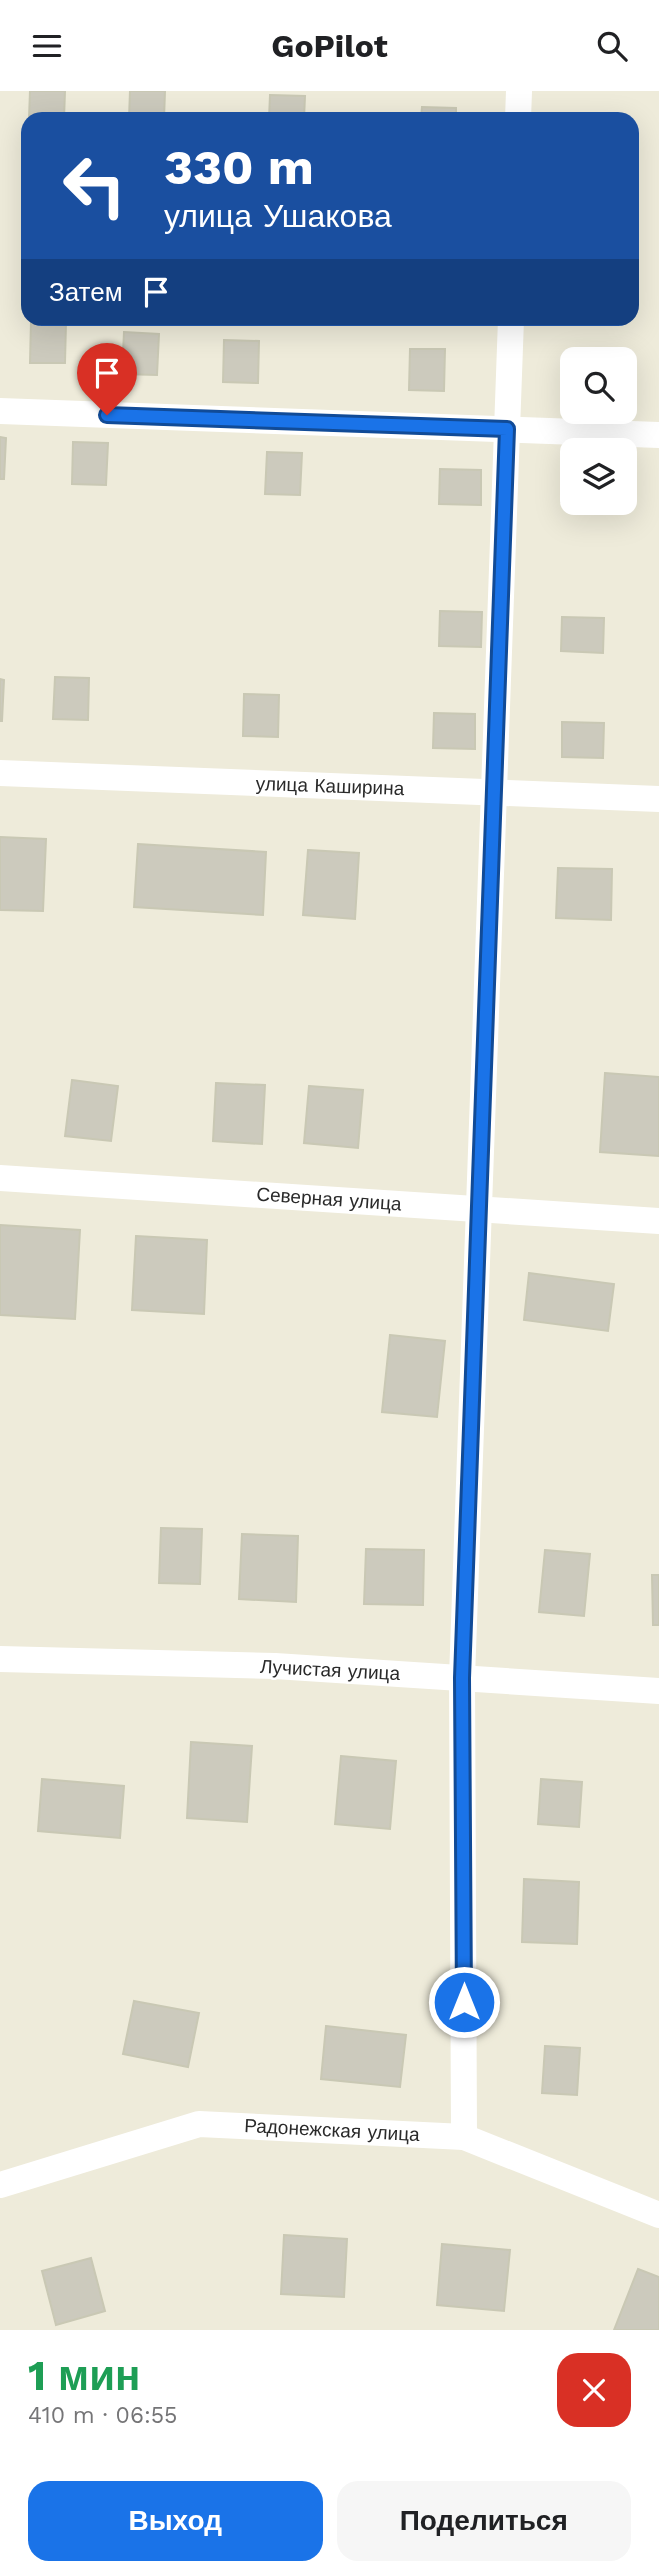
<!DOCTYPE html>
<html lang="ru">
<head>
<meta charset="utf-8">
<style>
  :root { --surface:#fff; --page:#f6f6f6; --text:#202124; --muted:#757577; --accent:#1a73e8 }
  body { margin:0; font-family:"Work Sans",sans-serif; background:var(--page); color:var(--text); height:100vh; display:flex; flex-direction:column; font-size:26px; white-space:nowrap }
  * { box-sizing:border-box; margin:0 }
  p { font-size:23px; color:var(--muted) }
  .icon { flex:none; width:38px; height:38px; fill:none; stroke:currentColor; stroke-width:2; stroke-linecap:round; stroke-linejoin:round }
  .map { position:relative; height:2239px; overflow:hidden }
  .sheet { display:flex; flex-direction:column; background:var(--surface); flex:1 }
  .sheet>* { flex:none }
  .hud { position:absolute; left:21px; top:21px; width:618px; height:214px; border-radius:21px; box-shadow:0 7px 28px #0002; background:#1a4fa0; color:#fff; overflow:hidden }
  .controls { position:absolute; left:560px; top:256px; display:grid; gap:14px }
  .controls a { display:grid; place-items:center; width:77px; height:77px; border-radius:14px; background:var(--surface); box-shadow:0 7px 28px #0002; font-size:35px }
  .pin { position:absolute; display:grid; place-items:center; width:60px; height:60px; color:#fff; margin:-72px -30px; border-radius:50% 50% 50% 0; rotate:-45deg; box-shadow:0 0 7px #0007 }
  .pin .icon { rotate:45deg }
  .me { position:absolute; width:77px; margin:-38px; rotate:0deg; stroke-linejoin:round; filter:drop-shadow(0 0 5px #0008) }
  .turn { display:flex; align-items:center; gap:24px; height:147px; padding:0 28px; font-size:32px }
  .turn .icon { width:91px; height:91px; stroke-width:2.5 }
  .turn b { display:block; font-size:49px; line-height:60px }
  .then { display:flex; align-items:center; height:66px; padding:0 28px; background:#0003; gap:14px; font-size:26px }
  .round { display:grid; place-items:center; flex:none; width:74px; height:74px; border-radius:21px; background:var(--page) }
  .headline { display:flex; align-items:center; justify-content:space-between; height:119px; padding:0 28px }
  h1 { font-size:42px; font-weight:700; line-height:52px; color:#1e9e55 }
  .cta { display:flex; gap:14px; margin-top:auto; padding:14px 28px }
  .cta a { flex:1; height:80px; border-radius:21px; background:var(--accent); color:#fff; font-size:28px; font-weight:700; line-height:80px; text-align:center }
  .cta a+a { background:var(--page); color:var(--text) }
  header { display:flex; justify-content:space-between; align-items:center; height:91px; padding:0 28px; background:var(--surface); font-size:32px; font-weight:700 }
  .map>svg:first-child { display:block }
  .building { fill:#cccabd; stroke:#c9c8b4; stroke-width:2 }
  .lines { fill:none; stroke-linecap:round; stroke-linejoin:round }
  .street { stroke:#fff; stroke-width:26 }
  .route-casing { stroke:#114b97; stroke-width:18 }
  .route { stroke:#1a73e8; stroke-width:12 }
  .labels { text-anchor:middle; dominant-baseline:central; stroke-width:5; stroke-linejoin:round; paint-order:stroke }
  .street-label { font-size:19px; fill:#2a2a2a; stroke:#fff }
</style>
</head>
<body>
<header><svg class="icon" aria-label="menu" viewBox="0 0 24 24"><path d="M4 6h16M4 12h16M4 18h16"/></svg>GoPilot<svg class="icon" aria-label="search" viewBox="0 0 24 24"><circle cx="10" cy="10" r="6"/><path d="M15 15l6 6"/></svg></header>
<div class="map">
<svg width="659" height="2239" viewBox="0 0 659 2239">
  <rect width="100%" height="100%" fill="#eeebda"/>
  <!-- building -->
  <g class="building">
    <path d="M30,0H65L64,28H29Z"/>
    <path d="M130,0H165L164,28H129Z"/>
    <path d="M270,4L305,5L304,28H269Z"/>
    <path d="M422,16L456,17V28H421Z"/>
    <path d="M31,230L66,231L65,272H30Z"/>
    <path d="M124,241L159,243L157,284L122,283Z"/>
    <path d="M224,249L259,250L258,292L223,291Z"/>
    <path d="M410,258H445L444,300L409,299Z"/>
    <path d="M570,266L612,267V268H572V301H569Z"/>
    <path d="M0,346L6,347L4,388H0Z"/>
    <path d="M73,351L108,352L106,394L72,393Z"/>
    <path d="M267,361L302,362L300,404L265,403Z"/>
    <path d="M562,377H572V411L603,412L561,411Z"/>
    <path d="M440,378L481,379V414L439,413Z"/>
    <path d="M440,520L482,521L481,556L439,555Z"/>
    <path d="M562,526L604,527L603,562L561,560Z"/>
    <path d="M55,586L89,587L88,629L53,628Z"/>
    <path d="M0,588L4,589L2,630H0Z"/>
    <path d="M244,603L279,604L278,646L243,645Z"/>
    <path d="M434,622L475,623V658L433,657Z"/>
    <path d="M562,631L604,632L603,667L562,666Z"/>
    <path d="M0,746L46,748L43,820L0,819Z"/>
    <path d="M138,753L266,761L263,824L134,816Z"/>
    <path d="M308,759L359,762L355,828L303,824Z"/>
    <path d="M558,777L612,778L611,829L556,827Z"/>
    <path d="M605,982L659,986V1065L600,1061Z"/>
    <path d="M72,989L118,995L111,1050L65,1045Z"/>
    <path d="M216,992L265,994L262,1053L213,1050Z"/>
    <path d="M309,995L363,999L358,1057L304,1052Z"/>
    <path d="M0,1134L80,1139L75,1228L0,1224Z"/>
    <path d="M136,1145L207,1149L204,1223L132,1219Z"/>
    <path d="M529,1182L614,1193L608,1240L524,1229Z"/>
    <path d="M390,1244L445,1250L437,1326L382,1321Z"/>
    <path d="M161,1437L202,1438L200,1493L159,1492Z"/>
    <path d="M242,1443L298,1445L296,1511L239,1508Z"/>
    <path d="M366,1458L424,1459L423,1514L364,1513Z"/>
    <path d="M545,1459L590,1463L584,1525L539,1521Z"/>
    <path d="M652,1484H659V1534H653Z"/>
    <path d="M191,1651L252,1655L247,1731L187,1727Z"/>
    <path d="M341,1665L396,1670L390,1738L335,1733Z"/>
    <path d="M42,1688L124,1695L120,1747L38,1740Z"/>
    <path d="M541,1688L582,1691L579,1736L538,1733Z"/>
    <path d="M524,1788L579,1791L577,1853L522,1851Z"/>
    <path d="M134,1910L199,1922L188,1976L123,1963Z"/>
    <path d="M326,1935L406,1944L400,1996L321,1988Z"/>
    <path d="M545,1955L580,1957L577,2004L542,2002Z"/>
    <path d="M284,2144L347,2148L344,2206L281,2203Z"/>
    <path d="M442,2153L510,2159L504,2220L437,2214Z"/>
    <path d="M91,2167L105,2220L56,2234L42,2180Z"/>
    <path d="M638,2178L659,2186V2239H614Z"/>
  </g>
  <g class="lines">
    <!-- street -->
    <g class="street">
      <path d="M518,28L519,0"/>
      <path d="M0,320L659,344"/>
      <path d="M0,682L659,708"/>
      <path d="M0,1087L659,1130"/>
      <path d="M0,1568L275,1575L659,1600"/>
      <path d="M464,2046L462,1587L511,228"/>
      <path d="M0,2094L199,2033L464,2046L659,2124"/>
    </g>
  </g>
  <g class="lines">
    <!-- route casing -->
    <g class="route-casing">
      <path id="route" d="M107,324L507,338L462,1587L464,1911"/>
    </g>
    <!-- route -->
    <use href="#route" class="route"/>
  </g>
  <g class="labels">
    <!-- street labels -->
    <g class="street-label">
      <text transform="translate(330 695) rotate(2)">улица Каширина</text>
      <text transform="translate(329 1108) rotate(4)">Северная улица</text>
      <text transform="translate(330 1579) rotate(3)">Лучистая улица</text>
      <text transform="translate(332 2039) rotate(3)">Радонежская улица</text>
    </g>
  </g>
</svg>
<div class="controls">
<a><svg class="icon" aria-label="search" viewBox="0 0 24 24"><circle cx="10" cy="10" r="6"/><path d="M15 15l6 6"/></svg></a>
<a><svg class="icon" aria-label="layers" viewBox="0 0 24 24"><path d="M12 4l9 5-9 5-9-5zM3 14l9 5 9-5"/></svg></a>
</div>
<div class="pin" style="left:107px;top:324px;background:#d93025"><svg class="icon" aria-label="arrive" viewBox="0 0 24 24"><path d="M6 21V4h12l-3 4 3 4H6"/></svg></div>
<svg class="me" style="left:464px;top:1911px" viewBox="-20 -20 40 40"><circle r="17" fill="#1a73e8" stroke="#fff" stroke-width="3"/><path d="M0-11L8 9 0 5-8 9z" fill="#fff"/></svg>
<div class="hud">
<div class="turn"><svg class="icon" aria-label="left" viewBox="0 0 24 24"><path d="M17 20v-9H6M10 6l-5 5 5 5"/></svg><div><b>330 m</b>улица Ушакова</div></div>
<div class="then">Затем<svg class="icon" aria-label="arrive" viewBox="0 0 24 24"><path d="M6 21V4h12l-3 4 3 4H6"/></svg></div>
</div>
</div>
<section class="sheet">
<div class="headline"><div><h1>1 мин</h1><p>410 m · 06:55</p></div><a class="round" style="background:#d93025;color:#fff"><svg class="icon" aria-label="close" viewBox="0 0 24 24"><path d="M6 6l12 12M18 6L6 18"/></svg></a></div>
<div class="cta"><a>Выход</a><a>Поделиться</a></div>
</section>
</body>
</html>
